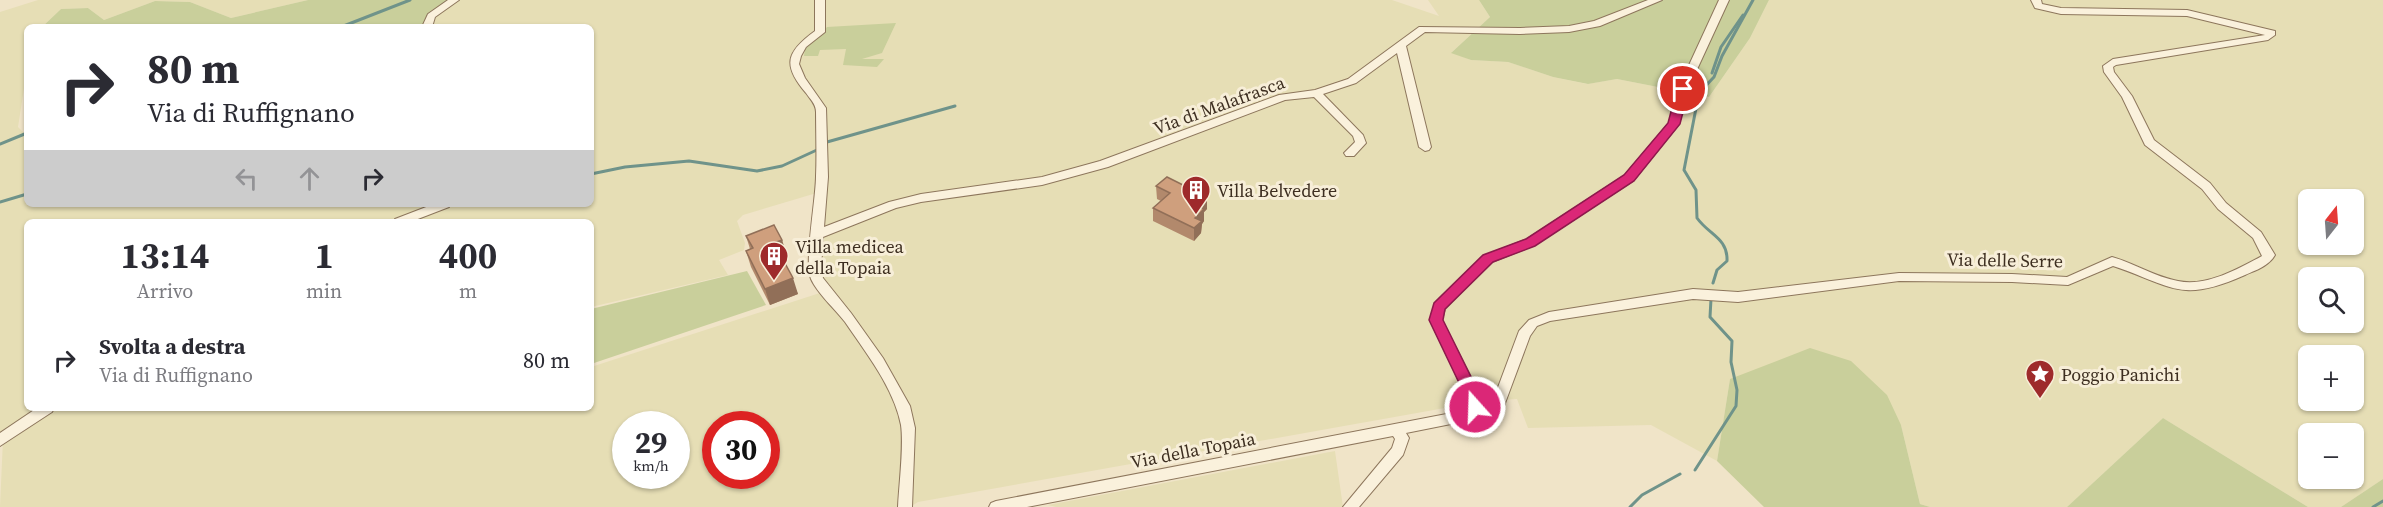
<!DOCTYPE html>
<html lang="it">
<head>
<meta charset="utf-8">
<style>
  :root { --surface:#fff; --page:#f7f7f7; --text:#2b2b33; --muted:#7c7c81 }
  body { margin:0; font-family:"Source Serif 4",serif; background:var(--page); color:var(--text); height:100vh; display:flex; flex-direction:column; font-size:22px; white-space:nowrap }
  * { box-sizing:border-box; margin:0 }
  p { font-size:20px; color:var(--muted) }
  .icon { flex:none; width:33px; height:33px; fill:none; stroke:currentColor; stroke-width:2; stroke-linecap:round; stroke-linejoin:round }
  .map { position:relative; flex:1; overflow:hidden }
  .side { position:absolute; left:24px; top:219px; width:570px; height:192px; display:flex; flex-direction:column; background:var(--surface); border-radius:9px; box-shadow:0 2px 4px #0004 }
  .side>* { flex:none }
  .hud { position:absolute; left:24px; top:24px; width:570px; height:183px; border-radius:9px; box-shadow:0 2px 4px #0004; background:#fff; color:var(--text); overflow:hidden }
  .needle { width:39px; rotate:17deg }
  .buttons { position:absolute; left:2298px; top:189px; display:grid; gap:12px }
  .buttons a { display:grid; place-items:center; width:66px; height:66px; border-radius:9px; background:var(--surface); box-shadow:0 2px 4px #0004; font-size:30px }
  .speed { position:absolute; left:612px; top:411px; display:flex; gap:12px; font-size:30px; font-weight:700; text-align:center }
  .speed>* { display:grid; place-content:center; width:78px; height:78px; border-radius:50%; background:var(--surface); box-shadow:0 2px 4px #0004; line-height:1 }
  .speed small { font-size:15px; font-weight:400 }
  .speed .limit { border:9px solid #d22; background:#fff; color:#111 }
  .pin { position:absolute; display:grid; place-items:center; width:51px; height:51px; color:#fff; margin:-26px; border:3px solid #fff; border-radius:50%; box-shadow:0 2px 6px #0007 }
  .me { position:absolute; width:66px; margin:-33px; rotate:340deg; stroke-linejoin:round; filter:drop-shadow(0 0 4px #0008) }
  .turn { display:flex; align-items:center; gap:21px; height:126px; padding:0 24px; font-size:27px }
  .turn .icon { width:78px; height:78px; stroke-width:2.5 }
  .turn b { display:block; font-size:42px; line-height:51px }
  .lanes { display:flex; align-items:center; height:57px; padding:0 24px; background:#0003; justify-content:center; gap:30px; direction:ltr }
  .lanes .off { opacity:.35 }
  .eta { display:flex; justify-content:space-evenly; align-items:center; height:102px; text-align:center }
  .eta b { font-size:36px; font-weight:700; line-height:42px }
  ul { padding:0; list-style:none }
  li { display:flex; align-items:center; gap:18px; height:78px; padding:0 24px }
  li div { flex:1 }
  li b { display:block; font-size:22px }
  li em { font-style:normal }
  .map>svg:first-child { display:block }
  .farmland { fill:#e6deb5; fill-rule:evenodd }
  .green { fill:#c9cf9b }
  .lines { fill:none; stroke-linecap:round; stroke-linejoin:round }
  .stream { stroke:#6f938a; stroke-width:3 }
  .street-casing { stroke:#8d765c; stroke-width:2 }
  .street { fill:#faf1dc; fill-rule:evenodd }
  .wall { fill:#b2896c }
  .shaded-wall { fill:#916f58 }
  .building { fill:#cf9f7d; stroke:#916f58; stroke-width:1.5 }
  .route { fill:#db2777; stroke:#8e194d; stroke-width:1.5 }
  .labels { text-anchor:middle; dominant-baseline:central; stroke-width:6; stroke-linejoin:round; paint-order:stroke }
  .street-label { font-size:18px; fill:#3d2e20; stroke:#f7eed8 }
  .poi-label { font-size:18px; fill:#3d2e20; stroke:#f7eed8; text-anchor:start }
</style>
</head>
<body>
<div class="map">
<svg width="2383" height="507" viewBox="0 0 2383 507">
  <rect width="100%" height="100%" fill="#f0e4c8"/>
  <!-- farmland -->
  <g class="farmland">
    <path d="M38,0H308L231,18L190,2L155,1L104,20L88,8L61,9L42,27H27V69L18,127L27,136V204H591V27H427L431,16L454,0H1392L1439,16L1428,0H1479L1490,17L1452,52L1471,60L1508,62L1553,77L1587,84L1617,79L1709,97L1750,38L1769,0H2383V479L2341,507H2308L2163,418L2067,507H1930L1920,504L1901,425L1730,379L1717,461L1651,425L1528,428L1517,399L1484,401L918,502L910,507H0L3,439L0,440V12ZM820,192L817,279L826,291L591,367V408H27V222H591V307L728,275L719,260L744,250L745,243L737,221L743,215ZM2308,200H2354V244H2308ZM2308,278H2354V322H2308ZM2308,356H2354V400H2308ZM626,424H676V476H626ZM716,424H766V476H716ZM2308,434H2354V478H2308Z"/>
    <path d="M1335,451L1343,507H1056L1048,505Z"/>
  </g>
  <!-- green -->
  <g class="green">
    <path d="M308,0H454L431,16L427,27H42L61,9L88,8L104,20L155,1L190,2L231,18Z"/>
    <path d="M1479,0H1769L1750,38L1709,97L1617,79L1588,84L1553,77L1508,62L1471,60L1451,53L1490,17Z"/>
    <path d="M896,23L882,53L862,59H884L877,67L843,65L846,49L820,50L818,56H804L805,49L827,27Z"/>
    <path d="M747,271L766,305L591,364V309Z"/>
    <path d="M1810,348L1851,361L1887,395L1901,425L1920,504L1930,507H1764L1717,461L1730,379Z"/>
    <path d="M2163,418L2308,507H2067Z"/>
    <path d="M2383,479V507H2341Z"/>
  </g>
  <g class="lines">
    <!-- stream -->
    <g class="stream">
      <path d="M341,27L410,0"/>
      <path d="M1712,73L1721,47L1743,15"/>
      <path d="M827,142L955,106"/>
      <path d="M0,144L27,133"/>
      <path d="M591,174L625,167L689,161L757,171L782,166L819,149"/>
      <path d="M0,202L27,194"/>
      <path d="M1713,283L1717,270L1727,261C1728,238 1709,235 1697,218L1696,190L1684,170L1699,93L1714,77L1722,56L1753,0"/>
      <path d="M1695,470L1736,406L1737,390L1731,362L1732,341L1710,317L1711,299"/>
      <path d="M1630,507L1642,495L1680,474"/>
      <path d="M2373,507L2383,501"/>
    </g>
    <!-- street casing -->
    <g class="street-casing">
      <g id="street">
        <path d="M448,0H459L435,17L432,27H422L428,14Z"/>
        <path d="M815,0H825V32L806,47L801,56L799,64L805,78L826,108L828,177L824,227L889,202L921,194L1042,177L1100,161L1279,95L1315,90L1348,79L1419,27L1520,28L1569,26L1594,21L1648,0H1662L1600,26L1569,32L1520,34L1425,32L1406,46L1431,147L1429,150L1425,151L1419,147L1397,53L1356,83L1323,94L1363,135L1366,143L1354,156H1346L1344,153L1355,142L1353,136L1314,97L1285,100L1108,167L1042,185L921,202L896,208L823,237L821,269L823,278L851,313L883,358L910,406L915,428L912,507H898C899,485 904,446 901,425C894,388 866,353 845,322C835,309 817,293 811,279C804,262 816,199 816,176C817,155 816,133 816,112C816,104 810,99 806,93C782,65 786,52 815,31Z"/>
        <path d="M1719,0H1729L1688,89L1679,124L1633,181L1535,245L1492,262L1445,309L1442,320L1476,387L1480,401L1494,398L1519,331L1529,320L1549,312L1693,289L1738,292L1899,273L2012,274L2067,277L2112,257C2134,263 2155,277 2178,281C2206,287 2238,269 2262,256L2253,238L2218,209L2202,189L2145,145L2122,97L2104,72L2103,66L2113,59L2265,35L2187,16L2061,14L2035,8L2031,0H2041L2042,4L2061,8L2187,10L2275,31V35L2268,40L2116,65L2113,67L2114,72L2132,96L2154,140L2210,183L2226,203L2261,232L2275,255C2269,266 2256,270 2245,275C2180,304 2173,286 2113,266L2068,285L2012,282L1899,281L1738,302L1693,299L1550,321L1537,326L1530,336L1504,406L1479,411L1471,420L1406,433L1409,438L1403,455L1359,507H1343L1392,448L1395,439L1393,436L1027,507H989L991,503L996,501L1462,411L1468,406L1462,387L1430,320L1435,304L1484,256L1527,239L1625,175L1669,123L1678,89Z"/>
        <path d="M434,204H451L449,207L410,222H393L395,219Z"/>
        <path d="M37,408H54L52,412L0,446V433Z"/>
      </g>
    </g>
    <!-- street -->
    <use href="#street" class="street"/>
  </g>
  <!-- wall -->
  <g class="wall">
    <path d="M1156,186L1207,197V209L1204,212V221L1202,224L1201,233L1194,241L1153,221V208L1161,201L1157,199Z"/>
    <path d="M746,236L782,240L787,256L782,258L798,294L770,305L751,267L746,251L750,249Z"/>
  </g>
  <!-- shaded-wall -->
  <g class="shaded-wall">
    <path d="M1207,197V209L1204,212V221L1202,224L1201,233L1194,241V228L1197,206Z"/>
    <path d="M782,240L787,256L779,259L774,243Z"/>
    <path d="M793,278L798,294L770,305L765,289Z"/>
  </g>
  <!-- building -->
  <g class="building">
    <path d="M1167,177L1207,197L1197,206L1204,209L1195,218L1202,221L1194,228L1153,208L1170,193L1156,186Z"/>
    <path d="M774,225L782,240L774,243L793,278L765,289L746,251L753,248L746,236Z"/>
  </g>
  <!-- route -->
  <path class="route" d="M1683,86L1689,89L1680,124L1634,181L1535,246L1493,262L1445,309L1443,320L1476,387L1483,407L1480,411H1470L1461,387L1429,320L1434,303L1483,255L1526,239L1624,175L1668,123L1677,89Z"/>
  <!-- icons -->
  <defs>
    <g id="building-pin" transform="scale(1.5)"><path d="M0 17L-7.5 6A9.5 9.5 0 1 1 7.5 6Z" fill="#9e2a2b" stroke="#f7eed8"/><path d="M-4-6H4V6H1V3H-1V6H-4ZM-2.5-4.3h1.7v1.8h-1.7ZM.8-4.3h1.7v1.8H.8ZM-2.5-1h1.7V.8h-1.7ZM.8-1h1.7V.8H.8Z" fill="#fff"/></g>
    <g id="sight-pin" transform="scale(1.5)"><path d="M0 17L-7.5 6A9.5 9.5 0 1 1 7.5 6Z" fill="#9e2a2b" stroke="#f7eed8"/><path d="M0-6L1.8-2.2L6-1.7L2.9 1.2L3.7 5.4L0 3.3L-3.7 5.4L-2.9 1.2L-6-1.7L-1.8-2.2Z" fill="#fff"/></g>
  </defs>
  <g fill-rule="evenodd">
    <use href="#building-pin" x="1196" y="190"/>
    <use href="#building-pin" x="774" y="256"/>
    <use href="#sight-pin" x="2040" y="374"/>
  </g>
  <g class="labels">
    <!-- street labels -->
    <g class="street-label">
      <text transform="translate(1219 105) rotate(-20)">Via di Malafrasca</text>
      <text transform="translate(2005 260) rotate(1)">Via delle Serre</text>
      <text transform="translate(1193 450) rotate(-11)">Via della Topaia</text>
    </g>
    <!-- poi labels -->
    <g class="poi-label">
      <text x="1217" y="190">Villa Belvedere</text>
      <text x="795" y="246">Villa medicea<tspan x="795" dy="21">della Topaia</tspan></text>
      <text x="2061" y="374">Poggio Panichi</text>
    </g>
  </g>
</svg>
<div class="buttons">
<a><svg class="needle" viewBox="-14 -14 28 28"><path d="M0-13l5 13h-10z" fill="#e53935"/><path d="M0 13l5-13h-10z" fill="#7c7c81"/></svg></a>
<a><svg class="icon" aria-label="search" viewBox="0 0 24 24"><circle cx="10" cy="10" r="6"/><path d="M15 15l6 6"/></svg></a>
<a>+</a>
<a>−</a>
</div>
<div class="speed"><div>29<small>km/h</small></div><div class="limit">30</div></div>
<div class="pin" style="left:1683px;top:89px;background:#d93025"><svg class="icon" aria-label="arrive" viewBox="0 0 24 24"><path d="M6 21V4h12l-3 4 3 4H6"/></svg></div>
<svg class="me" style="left:1475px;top:407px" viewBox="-20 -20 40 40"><circle r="17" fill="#db2777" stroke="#fff" stroke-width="3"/><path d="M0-11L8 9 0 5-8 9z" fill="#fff"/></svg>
<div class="hud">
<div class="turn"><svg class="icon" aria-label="right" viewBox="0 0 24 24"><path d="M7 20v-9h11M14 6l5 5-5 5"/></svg><div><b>80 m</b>Via di Ruffignano</div></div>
<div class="lanes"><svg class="icon off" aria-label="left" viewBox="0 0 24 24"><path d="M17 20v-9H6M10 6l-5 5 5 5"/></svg><svg class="icon off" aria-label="ahead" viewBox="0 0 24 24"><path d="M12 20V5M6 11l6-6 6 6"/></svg><svg class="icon" aria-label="right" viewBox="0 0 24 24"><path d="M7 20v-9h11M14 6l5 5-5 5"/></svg></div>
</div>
<section class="side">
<div class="eta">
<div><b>13:14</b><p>Arrivo</p></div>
<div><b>1</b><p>min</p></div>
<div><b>400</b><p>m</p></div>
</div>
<ul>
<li><svg class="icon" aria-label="right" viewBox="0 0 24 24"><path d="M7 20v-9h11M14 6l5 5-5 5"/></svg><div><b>Svolta a destra</b><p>Via di Ruffignano</p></div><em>80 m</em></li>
</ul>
</section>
</div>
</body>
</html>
